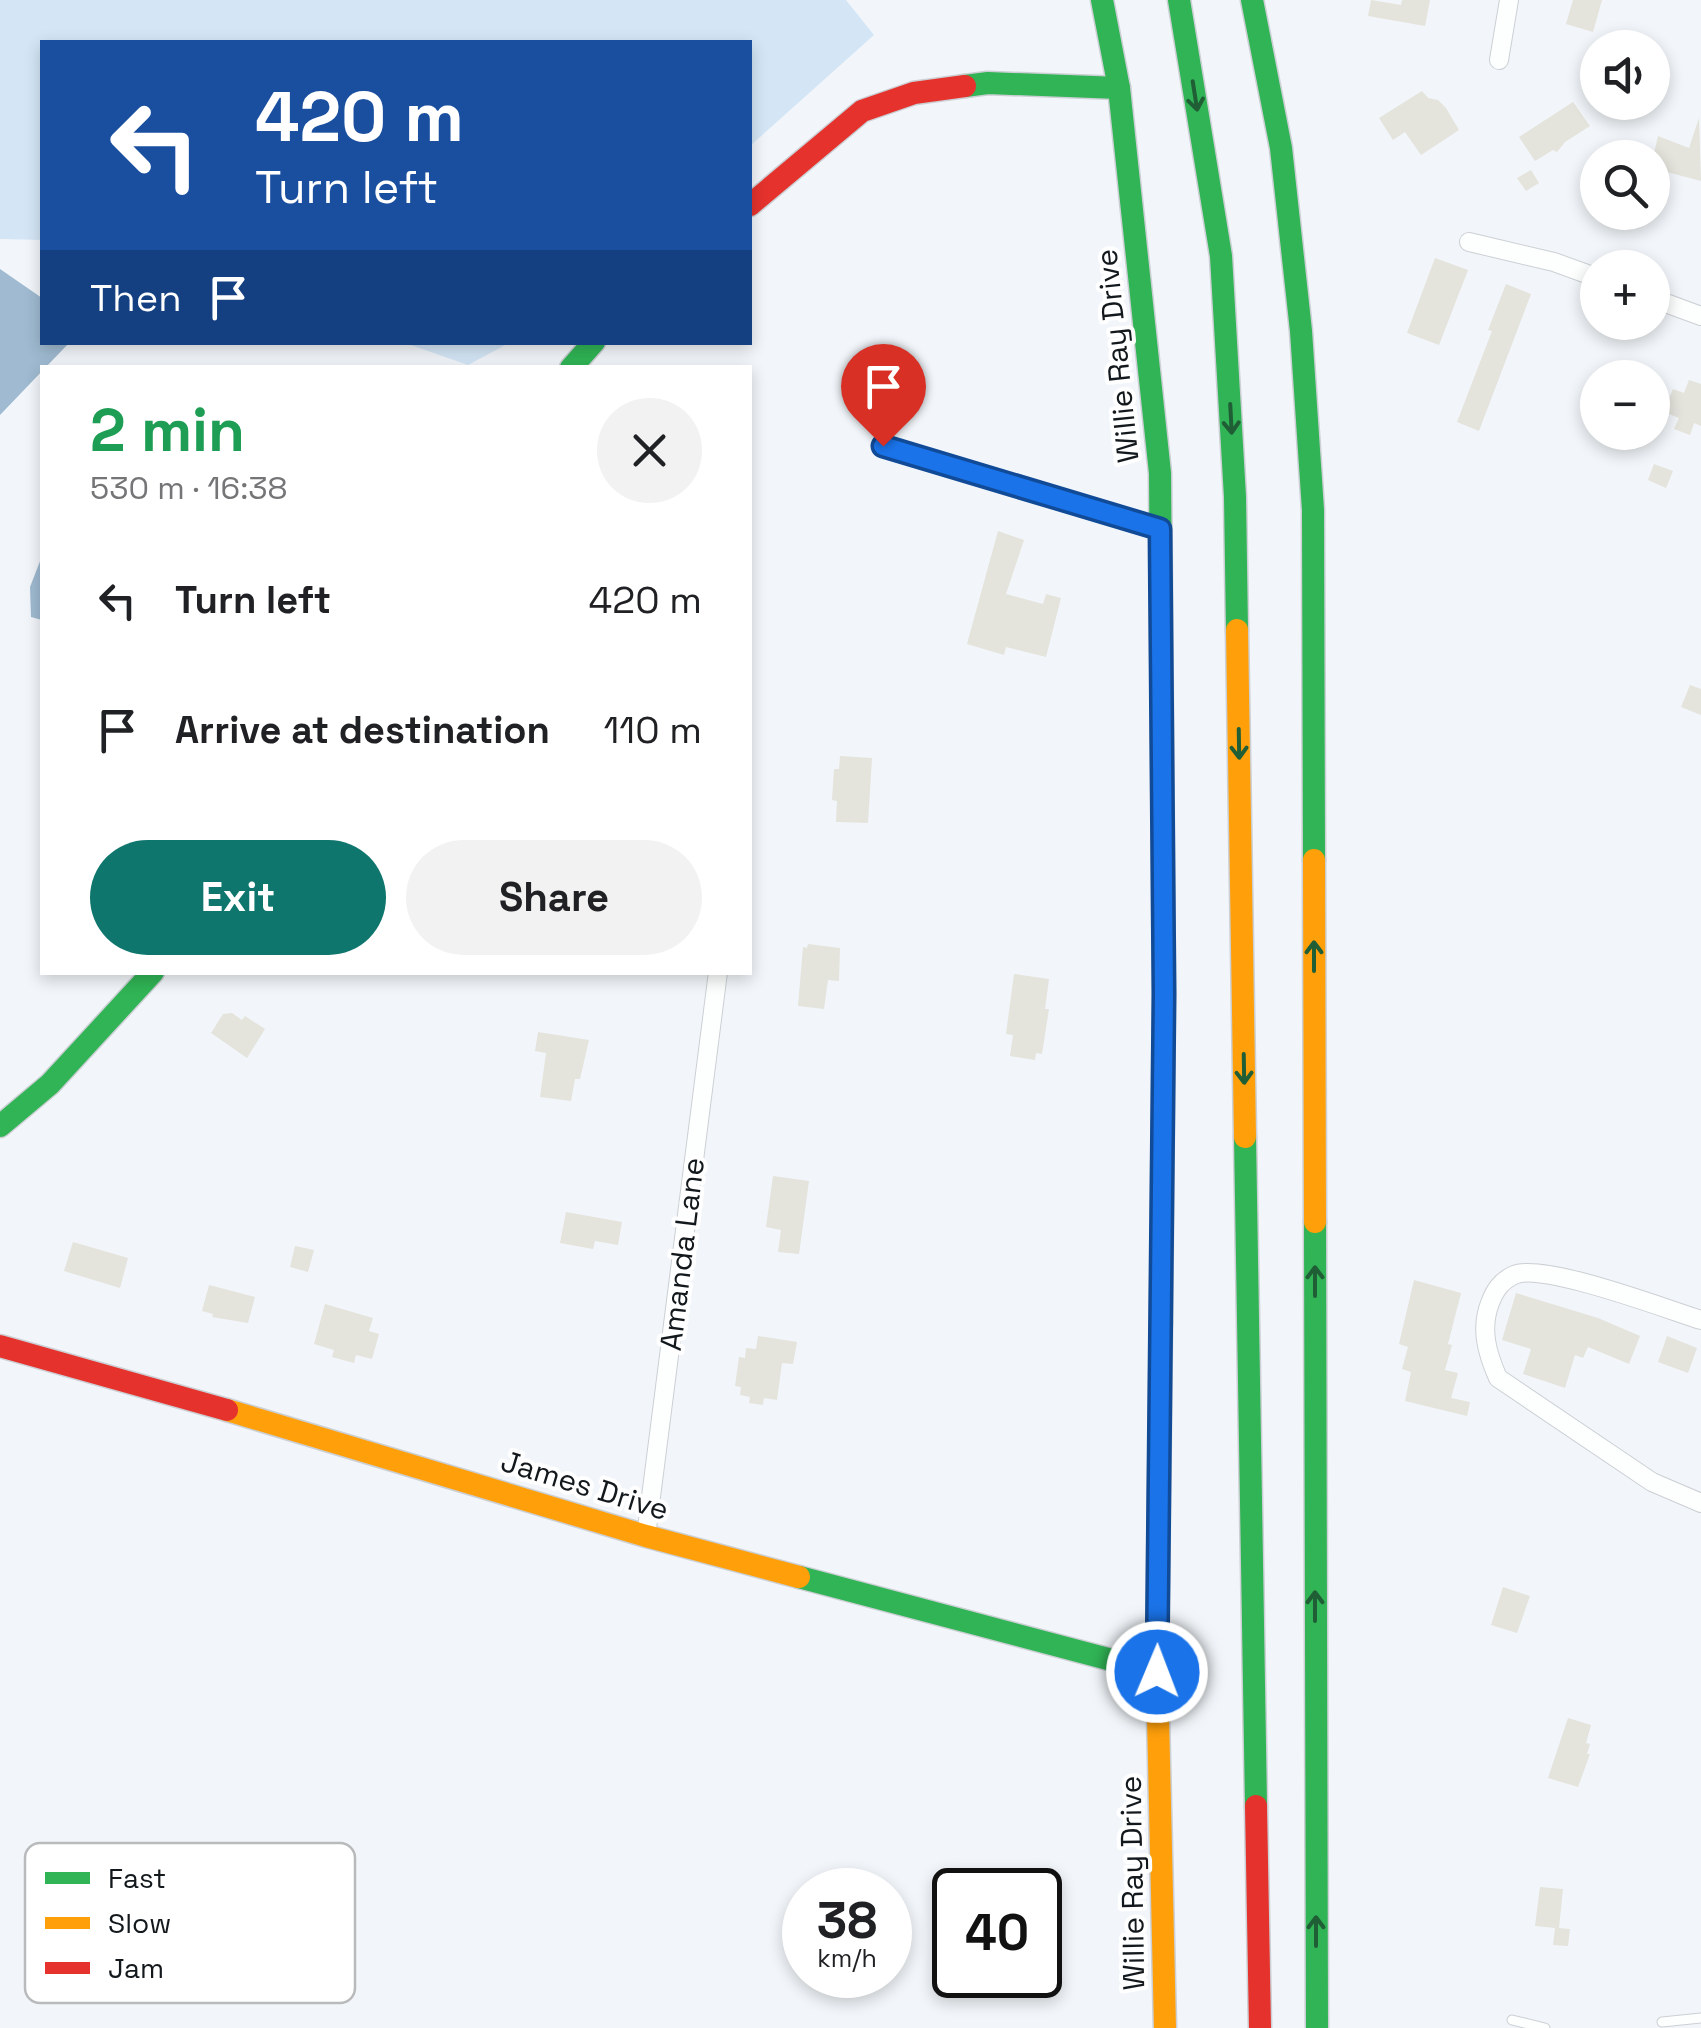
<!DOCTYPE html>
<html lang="en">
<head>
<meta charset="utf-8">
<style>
  :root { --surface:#fff; --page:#f2f2f2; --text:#202124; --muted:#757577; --accent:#0f766e }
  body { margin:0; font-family:"Space Grotesk",sans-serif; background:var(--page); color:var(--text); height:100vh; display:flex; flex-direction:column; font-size:38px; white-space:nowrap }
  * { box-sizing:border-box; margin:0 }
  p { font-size:32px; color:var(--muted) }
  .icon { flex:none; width:55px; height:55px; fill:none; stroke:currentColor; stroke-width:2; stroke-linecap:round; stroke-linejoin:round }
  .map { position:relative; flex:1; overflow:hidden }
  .sheet { position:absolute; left:40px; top:365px; width:712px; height:610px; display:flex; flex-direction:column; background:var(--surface); border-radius:0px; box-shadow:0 5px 15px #0003 }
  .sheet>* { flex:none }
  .top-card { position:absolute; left:40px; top:40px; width:712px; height:305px; border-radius:0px; box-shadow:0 5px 15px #0003; background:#1a4fa0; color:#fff; overflow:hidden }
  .buttons { position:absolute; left:1580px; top:30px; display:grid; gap:20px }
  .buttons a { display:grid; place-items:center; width:90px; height:90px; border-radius:50%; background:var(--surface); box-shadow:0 5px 15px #0003; font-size:50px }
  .speed { position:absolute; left:782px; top:1868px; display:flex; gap:20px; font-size:50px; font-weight:700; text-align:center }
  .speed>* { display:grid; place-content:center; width:130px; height:130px; border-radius:50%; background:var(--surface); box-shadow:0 5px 15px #0003; line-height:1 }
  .speed small { font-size:25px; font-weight:400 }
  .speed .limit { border:5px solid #111; border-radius:15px; background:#fff; color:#111 }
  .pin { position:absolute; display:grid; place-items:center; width:85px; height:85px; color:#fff; margin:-102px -42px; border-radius:50% 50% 50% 0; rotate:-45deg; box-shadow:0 0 10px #0007 }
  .pin .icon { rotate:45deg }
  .me { position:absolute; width:110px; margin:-55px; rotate:1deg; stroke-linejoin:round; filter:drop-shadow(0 0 8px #0008) }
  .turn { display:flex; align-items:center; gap:35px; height:210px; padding:0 50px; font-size:45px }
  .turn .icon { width:130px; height:130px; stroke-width:2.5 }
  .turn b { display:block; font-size:70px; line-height:85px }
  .then { display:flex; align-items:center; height:95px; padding:0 50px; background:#0003; gap:20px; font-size:38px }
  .round { display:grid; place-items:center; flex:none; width:105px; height:105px; border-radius:52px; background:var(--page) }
  .overview { display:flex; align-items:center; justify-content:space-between; height:170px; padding:0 50px }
  h1 { font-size:60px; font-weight:700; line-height:75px; color:#1e9e55 }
  .action { display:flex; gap:20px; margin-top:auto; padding:20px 50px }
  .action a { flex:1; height:115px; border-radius:60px; background:var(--accent); color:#fff; font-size:40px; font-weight:700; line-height:115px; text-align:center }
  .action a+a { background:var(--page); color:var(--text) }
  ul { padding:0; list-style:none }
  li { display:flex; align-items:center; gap:30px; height:130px; padding:0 50px }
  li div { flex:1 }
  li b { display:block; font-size:38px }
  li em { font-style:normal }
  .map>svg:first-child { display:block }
  .green { fill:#d4e6f6 }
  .water { fill:#9fbad1 }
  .building { fill:#e4e3dc }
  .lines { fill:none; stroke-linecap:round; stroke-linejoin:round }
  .lane-casing { stroke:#ccd0d4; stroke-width:11 }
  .street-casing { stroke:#ccd0d4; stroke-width:20 }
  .fast-casing { stroke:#ccd0d4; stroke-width:25 }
  .slow-casing { stroke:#ccd0d4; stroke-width:25 }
  .jam-casing { stroke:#ccd0d4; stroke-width:25 }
  .lane { stroke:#fdfefe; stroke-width:9 }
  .street { stroke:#fdfefe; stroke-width:18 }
  .fast { stroke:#30b455; stroke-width:22 }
  .slow { stroke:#ff9f0a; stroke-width:22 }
  .jam { stroke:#e5322d; stroke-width:22 }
  .oneway { stroke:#205e36 }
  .route-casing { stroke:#114b97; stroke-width:25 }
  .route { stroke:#1a73e8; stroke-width:18 }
  .labels { text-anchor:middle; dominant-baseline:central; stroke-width:8; stroke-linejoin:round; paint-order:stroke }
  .street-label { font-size:30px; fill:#13181c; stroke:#fff }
  .key { fill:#fff; stroke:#b8babb; stroke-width:2.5 }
  .key-label { font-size:28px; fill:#13181c }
</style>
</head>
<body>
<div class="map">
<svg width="1701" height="2028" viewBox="0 0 1701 2028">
  <rect width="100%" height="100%" fill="#f2f6fa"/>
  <!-- green -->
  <g class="green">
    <path d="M0,0H846L874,35L750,146V42H42V240L0,239Z"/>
    <path d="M405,343H509L468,365Z"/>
  </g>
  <!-- water -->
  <g class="water">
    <path d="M0,269L42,298V342L69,343L0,415Z"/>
    <path d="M42,556V620L31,617L30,587Z"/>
  </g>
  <!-- building -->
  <g class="building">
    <path d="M1371,0L1401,5L1402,0H1430L1425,26L1368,16Z"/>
    <path d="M1573,0H1602L1593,32L1566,24Z"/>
    <path d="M1422,91L1428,98L1438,100L1446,108L1459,130L1421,155L1405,132L1393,140L1379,118Z"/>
    <path d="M1573,102L1590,126L1565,142L1557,152L1553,150L1535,161L1519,137Z"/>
    <path d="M1699,118L1701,181L1663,171L1664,167L1652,162L1658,136L1689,148Z"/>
    <path d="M1531,170L1539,183L1526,191L1517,178Z"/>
    <path d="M1435,258L1468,270L1439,345L1407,333Z"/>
    <path d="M1506,284L1531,294L1479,431L1457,422L1492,331L1488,330Z"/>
    <path d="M1689,380L1701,384V426L1694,423L1690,435L1674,429L1679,418L1664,412L1673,389L1684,393Z"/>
    <path d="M1654,464L1673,471L1666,488L1648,480Z"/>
    <path d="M998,531L1024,540L1006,594L1043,604L1046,594L1061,598L1046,657L1006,647L1004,655L967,644Z"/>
    <path d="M1690,685L1701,689V715L1681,707Z"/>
    <path d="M840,756L872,758L868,823L836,822L837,801L832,800L834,769H839Z"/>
    <path d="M808,944L840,948L839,981L828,980L824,1009L798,1006L803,947L807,948Z"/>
    <path d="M1014,974L1049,979L1045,1009H1049L1042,1054L1036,1053L1035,1060L1010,1056L1013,1035L1006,1034Z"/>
    <path d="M232,1013L242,1020L245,1016L265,1029L247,1058L211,1033L223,1014Z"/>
    <path d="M538,1032L589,1040L580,1079H575L571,1101L540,1097L546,1053L535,1051Z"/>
    <path d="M773,1176L809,1181L799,1254L778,1252L781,1230L766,1227Z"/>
    <path d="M566,1212L622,1222L618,1245L595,1241L593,1249L560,1243Z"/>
    <path d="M73,1242L128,1258L120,1288L64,1271Z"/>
    <path d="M295,1246L314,1250L308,1272L290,1267Z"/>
    <path d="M1414,1280L1461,1293L1448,1344L1452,1345L1445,1370L1458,1373L1451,1398L1470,1402L1467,1416L1405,1401L1411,1372L1402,1369L1408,1347L1399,1344Z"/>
    <path d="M209,1285L255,1297L248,1323L212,1317L213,1314L202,1311Z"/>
    <path d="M1516,1293L1598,1318L1640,1336L1629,1364L1588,1347L1583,1358L1575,1355L1565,1388L1523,1374L1531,1349L1502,1340Z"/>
    <path d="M325,1304L373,1318L369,1331L379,1334L372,1359L356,1355L354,1363L332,1357L334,1350L314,1344Z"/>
    <path d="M758,1336L797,1342L793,1364L782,1363L777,1400L764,1398L763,1405L749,1403L750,1397L740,1395L741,1387L735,1386L739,1357L745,1358L746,1348L756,1349Z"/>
    <path d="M1667,1336L1697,1348L1688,1373L1658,1362Z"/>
    <path d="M1503,1587L1530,1596L1517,1633L1491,1625Z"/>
    <path d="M1568,1718L1591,1725L1586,1743L1590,1744L1587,1754H1590L1578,1787L1548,1778Z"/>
    <path d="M1540,1887L1563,1889L1559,1928L1570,1929L1568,1946L1553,1945L1555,1928L1535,1926Z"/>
  </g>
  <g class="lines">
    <!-- lane casing -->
    <g class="lane-casing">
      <g id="lane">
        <path d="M883,446L1157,528"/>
        <path d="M1512,2020L1545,2028"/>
        <path d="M1662,2022L1701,2018"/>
      </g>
    </g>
    <!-- street casing -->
    <g class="street-casing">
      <g id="street">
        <path d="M1499,60L1509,0"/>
        <path d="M1469,242L1554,262L1598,278"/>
        <path d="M1652,298L1701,316"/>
        <path d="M1701,1320C1666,1309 1542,1262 1514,1275C1501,1281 1495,1290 1490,1303C1480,1329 1487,1353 1498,1378L1652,1482L1701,1503"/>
        <path d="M646,1536L718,972"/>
      </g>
    </g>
    <!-- fast casing -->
    <g class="fast-casing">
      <g id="fast">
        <path d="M1102,0L1119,88L1160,473L1164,994L1161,1323"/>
        <path d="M1179,0L1221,256L1235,497L1237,630"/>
        <path d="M1252,0L1281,148L1301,331L1313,510L1314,860"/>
        <path d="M965,86L988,83L1119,88"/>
        <path d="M571,368L594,342"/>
        <path d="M0,1126L50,1084L153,972"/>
        <path d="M1245,1137L1256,1806"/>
        <path d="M1315,1222L1317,2028"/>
        <path d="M799,1577L1157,1672"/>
      </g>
    </g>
    <!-- slow casing -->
    <g class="slow-casing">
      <g id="slow">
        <path d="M1237,630L1245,1137"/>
        <path d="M1314,860L1315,1222"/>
        <path d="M1161,1323L1157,1672L1165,2028"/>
        <path d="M227,1410L646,1536L799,1577"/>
      </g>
    </g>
    <!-- jam casing -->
    <g class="jam-casing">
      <g id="jam">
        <path d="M750,205L862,111L914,93L965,86"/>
        <path d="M0,1346L227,1410"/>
        <path d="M1256,1806L1260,2028"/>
      </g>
    </g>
    <!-- lane -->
    <use href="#lane" class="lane"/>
    <!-- street -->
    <use href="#street" class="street"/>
    <!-- fast -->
    <use href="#fast" class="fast"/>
    <!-- slow -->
    <use href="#slow" class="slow"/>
    <!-- jam -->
    <use href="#jam" class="jam"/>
  </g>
  <!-- one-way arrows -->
  <defs><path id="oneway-shaft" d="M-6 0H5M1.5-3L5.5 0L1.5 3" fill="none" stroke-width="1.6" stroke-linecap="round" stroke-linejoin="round" transform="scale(2.5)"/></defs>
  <g class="oneway">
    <use href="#oneway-shaft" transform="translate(1195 96) rotate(81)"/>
    <use href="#oneway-shaft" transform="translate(1231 419) rotate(87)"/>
    <use href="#oneway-shaft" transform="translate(1239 744) rotate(89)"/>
    <use href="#oneway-shaft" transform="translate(1314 956) rotate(-90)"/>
    <use href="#oneway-shaft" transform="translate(1244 1069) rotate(89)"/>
    <use href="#oneway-shaft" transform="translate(1315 1281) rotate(-90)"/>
    <use href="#oneway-shaft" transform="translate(1315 1606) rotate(-90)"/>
    <use href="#oneway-shaft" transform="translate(1316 1931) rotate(-90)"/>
  </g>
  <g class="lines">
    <!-- route casing -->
    <g class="route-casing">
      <path id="route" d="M883,446L1160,529L1164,994L1157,1672"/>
    </g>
    <!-- route -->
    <use href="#route" class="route"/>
  </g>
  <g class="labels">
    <!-- street labels -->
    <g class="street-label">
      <text transform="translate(1117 356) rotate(-96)">Willie Ray Drive</text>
      <text transform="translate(682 1254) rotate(-83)">Amanda Lane</text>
      <text transform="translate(585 1485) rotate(17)">James Drive</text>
      <text transform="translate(1132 1883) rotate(-91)">Willie Ray Drive</text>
    </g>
  </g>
  <!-- legend -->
  <rect x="25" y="1843" width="330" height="160" rx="15" class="key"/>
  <rect x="45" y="1872" width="45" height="12" fill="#30b455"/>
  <rect x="45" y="1917" width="45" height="12" fill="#ff9f0a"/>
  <rect x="45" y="1962" width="45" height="12" fill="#e5322d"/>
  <g class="key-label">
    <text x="108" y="1888">Fast</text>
    <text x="108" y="1933">Slow</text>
    <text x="108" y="1978">Jam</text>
  </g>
</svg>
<div class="buttons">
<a><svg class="icon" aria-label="sound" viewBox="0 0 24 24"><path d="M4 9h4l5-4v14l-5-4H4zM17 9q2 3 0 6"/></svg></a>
<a><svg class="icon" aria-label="search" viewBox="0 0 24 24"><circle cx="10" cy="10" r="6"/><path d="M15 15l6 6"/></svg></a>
<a>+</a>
<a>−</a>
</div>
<div class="speed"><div>38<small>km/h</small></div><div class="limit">40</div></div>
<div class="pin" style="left:883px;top:446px;background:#d93025"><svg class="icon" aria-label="arrive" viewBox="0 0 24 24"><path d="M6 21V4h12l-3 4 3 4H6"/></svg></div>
<svg class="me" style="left:1157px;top:1672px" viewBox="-20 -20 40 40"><circle r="17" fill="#1a73e8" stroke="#fff" stroke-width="3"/><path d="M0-11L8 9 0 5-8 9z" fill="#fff"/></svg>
<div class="top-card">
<div class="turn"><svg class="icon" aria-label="left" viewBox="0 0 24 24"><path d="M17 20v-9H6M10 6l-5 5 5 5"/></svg><div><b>420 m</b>Turn left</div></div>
<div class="then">Then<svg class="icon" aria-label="arrive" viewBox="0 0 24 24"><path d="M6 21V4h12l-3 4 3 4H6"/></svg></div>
</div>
<section class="sheet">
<div class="overview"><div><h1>2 min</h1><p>530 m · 16:38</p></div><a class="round"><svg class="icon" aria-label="close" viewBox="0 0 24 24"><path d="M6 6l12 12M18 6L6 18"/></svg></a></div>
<ul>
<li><svg class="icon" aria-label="left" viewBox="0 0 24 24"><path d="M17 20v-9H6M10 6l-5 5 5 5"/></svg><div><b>Turn left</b></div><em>420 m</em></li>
<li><svg class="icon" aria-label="arrive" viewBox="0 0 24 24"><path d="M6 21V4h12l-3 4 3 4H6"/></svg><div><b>Arrive at destination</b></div><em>110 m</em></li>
</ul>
<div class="action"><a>Exit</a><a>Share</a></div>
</section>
</div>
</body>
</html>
